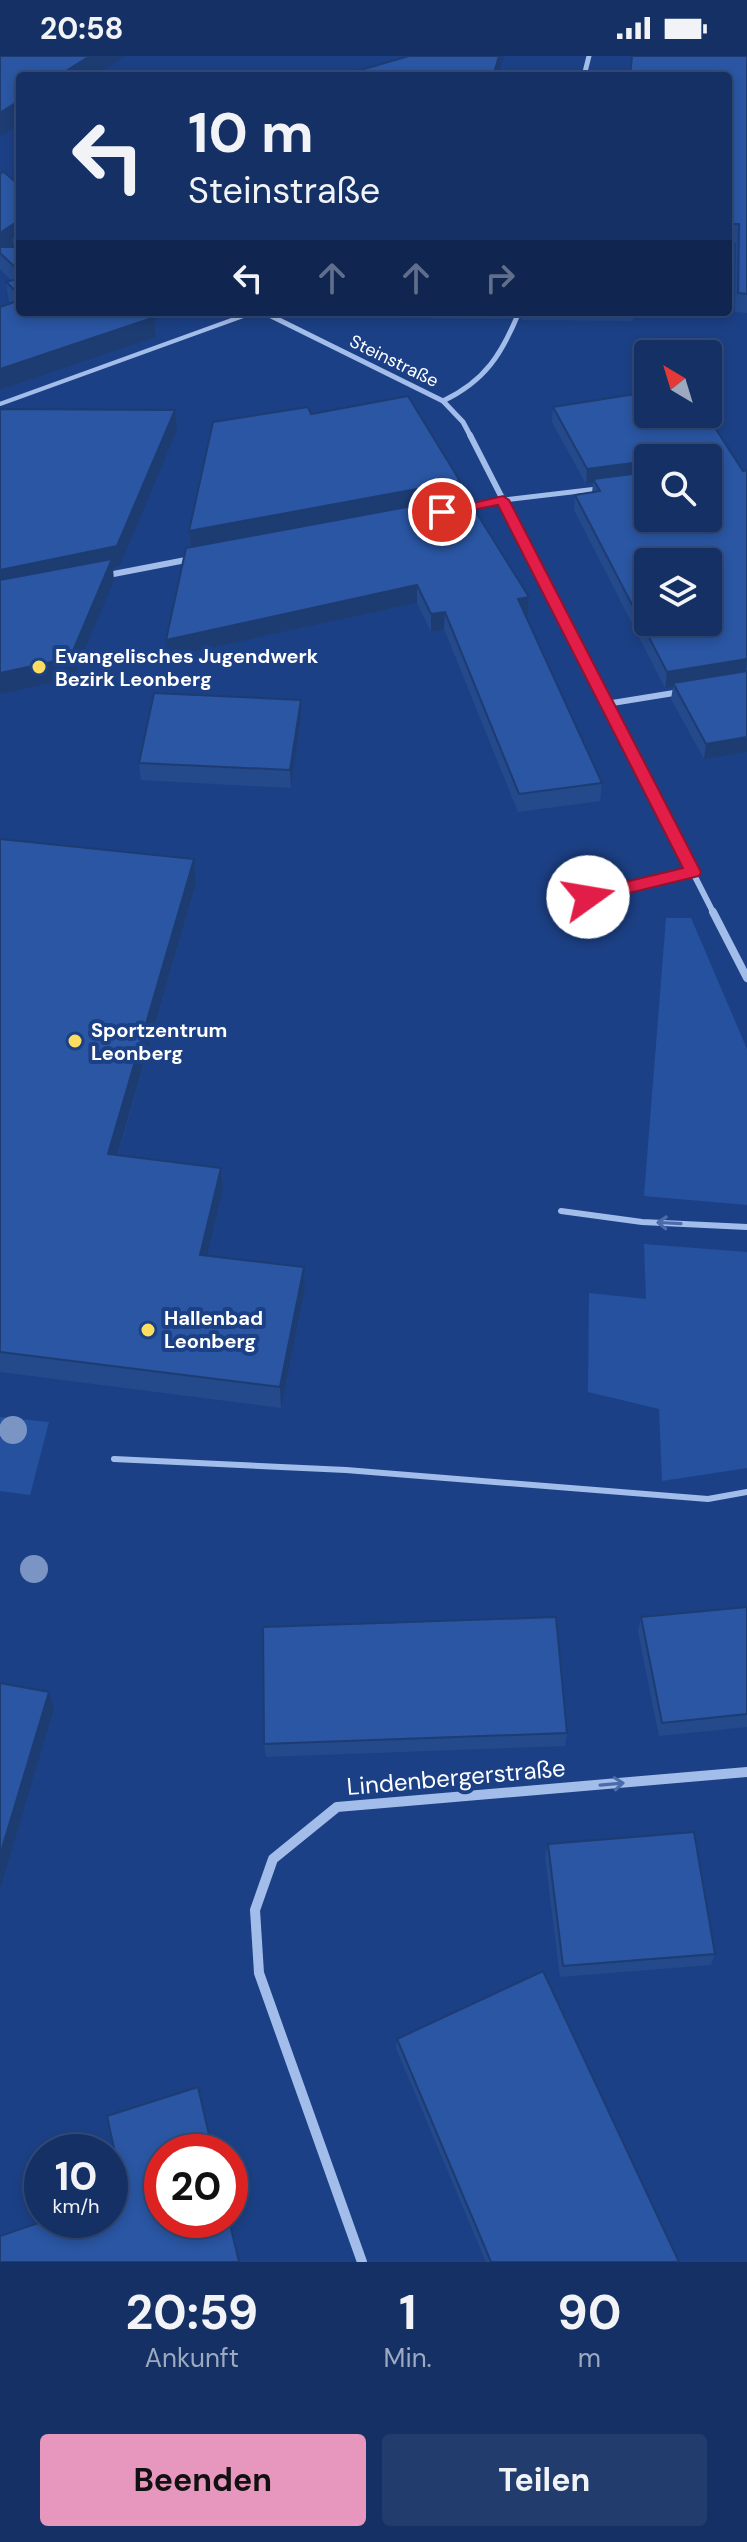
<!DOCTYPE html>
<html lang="de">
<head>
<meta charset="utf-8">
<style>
  :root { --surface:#153064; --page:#223c6d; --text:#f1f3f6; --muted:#9da9bf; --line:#344b78; --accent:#e797bd }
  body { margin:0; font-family:"DM Sans",sans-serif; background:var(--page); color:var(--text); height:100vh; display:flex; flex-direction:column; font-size:30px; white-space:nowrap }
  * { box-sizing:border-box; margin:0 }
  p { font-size:26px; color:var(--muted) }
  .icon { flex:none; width:44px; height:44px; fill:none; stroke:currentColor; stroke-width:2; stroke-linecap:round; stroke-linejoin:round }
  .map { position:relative; height:2206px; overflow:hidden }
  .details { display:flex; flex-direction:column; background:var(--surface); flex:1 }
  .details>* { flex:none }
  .top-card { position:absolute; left:16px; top:16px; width:716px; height:244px; border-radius:8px; box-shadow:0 4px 12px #0003,0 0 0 2px var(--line); background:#153064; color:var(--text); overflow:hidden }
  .needle { width:52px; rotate:322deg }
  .buttons { position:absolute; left:634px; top:284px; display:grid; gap:16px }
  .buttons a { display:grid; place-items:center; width:88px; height:88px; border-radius:8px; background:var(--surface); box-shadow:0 4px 12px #0003,0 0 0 2px var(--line); font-size:40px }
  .speed { position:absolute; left:24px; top:2078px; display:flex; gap:16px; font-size:40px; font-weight:700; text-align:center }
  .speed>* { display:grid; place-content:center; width:104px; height:104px; border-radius:50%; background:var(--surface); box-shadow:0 4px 12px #0003,0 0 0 2px var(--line); line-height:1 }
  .speed small { font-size:20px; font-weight:400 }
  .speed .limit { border:12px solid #d22; background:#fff; color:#111 }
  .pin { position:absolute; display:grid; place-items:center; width:68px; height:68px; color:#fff; margin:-34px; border:4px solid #fff; border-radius:50%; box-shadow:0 2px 8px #0007 }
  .me { position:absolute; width:88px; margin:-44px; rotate:77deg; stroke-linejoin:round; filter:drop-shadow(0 0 6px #0008) }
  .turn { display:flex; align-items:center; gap:28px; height:168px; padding:0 40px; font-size:36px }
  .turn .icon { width:104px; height:104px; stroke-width:2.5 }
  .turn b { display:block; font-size:56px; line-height:68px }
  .lanes { display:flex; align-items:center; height:76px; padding:0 40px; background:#0003; justify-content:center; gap:40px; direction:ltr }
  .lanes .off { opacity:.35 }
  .eta { display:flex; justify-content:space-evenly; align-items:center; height:136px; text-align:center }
  .eta b { font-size:48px; font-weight:700; line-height:56px }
  .cta { display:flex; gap:16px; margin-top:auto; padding:16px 40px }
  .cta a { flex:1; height:92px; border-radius:8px; background:var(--accent); color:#111; font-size:32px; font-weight:700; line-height:92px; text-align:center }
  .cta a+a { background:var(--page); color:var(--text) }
  .status { display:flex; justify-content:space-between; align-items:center; height:56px; padding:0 40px; background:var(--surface); direction:ltr }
  .status svg { height:22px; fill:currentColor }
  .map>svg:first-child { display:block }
  .green { fill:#25519e }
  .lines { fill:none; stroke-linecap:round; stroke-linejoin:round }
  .service-far2 { stroke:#a3bdeb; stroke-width:4 }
  .service-far1 { stroke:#a3bdeb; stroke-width:5 }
  .service { stroke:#a3bdeb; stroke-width:6 }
  .minor-far3 { stroke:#a3bdeb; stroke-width:5 }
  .minor-far2 { stroke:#a3bdeb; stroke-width:6 }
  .minor-far1 { stroke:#a3bdeb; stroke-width:8 }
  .minor { stroke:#a3bdeb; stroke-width:10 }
  .tree { fill:#7a94c4 }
  .wall { fill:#244a8c; fill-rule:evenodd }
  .shaded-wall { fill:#1d3c72 }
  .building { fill:#2a56a3; stroke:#1d3c72; stroke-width:2; fill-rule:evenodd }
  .oneway { stroke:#4b6ca9 }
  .route { fill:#e11d48; stroke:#92132f; stroke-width:2 }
  .poi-dot { fill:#fcdd60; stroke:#1c4085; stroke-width:3 }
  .labels { text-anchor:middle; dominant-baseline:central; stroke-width:8; stroke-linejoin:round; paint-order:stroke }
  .far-street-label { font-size:18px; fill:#fff; stroke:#1c4085 }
  .poi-label { font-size:20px; font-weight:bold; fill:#fff; stroke:#1c4085; text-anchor:start }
  .near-street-label { font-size:24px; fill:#fff; stroke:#1c4085 }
</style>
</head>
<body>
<div class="status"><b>20:58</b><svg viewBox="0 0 49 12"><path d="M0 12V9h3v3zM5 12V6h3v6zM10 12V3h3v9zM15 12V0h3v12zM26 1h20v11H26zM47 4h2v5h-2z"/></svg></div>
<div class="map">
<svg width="747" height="2206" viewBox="0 0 747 2206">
  <rect width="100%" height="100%" fill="#1c4085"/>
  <!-- green -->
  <g class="green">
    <path d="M666,862H691L747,993V1149L644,1140Z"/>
    <path d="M644,1188L747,1196V1412L662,1425L659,1353L588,1336L589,1237L646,1243Z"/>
    <path d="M0,1361L49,1366L30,1439L0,1435Z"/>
  </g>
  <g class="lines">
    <!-- service-far2 -->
    <path class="service-far2" d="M0,348L254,256"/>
    <!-- service-far1 -->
    <g class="service-far1">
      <path d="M503,444L597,433"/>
      <path d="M588,841L693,816"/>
    </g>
    <!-- service -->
    <g class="service">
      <path d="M561,1155L642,1166L747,1171"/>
      <path d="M114,1403L346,1414L708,1443L747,1436"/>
    </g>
    <!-- minor-far3 -->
    <g class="minor-far3">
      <path d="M584,20L589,0"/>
      <path d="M263,256L443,345L463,366L471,381"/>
      <path d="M443,345C485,325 502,298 519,256"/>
    </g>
    <!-- minor-far2 -->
    <g class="minor-far2">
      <path d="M470,379L714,858"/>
      <path d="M464,451L503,444"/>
      <path d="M103,520L191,503"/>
      <path d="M606,648L680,636"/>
    </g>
    <!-- minor-far1 -->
    <path class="minor-far1" d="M713,856L747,922"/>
    <!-- minor -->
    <path class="minor" d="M362,2206L259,1917L255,1854L273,1803L337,1751L747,1716"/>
  </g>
  <!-- trees -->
  <g class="tree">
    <circle cx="13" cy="1374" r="14"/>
    <circle cx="34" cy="1513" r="14"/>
  </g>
  <!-- wall -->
  <g class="wall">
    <path d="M747,0V257L735,256L736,187L728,186V20Z"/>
    <path d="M0,117L20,130V256L155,261L156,281L0,334V251L11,247L9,246L6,226L11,224L0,213Z"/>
    <path d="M375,256H515L510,263L375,262Z"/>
    <path d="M522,256H634L633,265L522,264Z"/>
    <path d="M553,351L743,415L747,414V696L704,703L671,643L673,631L665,632L574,454L575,439L592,437L593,427L586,428L552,366ZM648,402L708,462H648Z"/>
    <path d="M311,358L459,441L529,541L528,559H525L602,727L600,745L518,756L444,573L431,576L417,547L168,601L190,491L189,475Z"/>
    <path d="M301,644V661L291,732L141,724L139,707Z"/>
    <path d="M0,783L196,827L118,1099L221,1112L223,1134L207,1200L304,1211L305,1233L281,1352L0,1316Z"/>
    <path d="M747,1551V1671L659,1680L638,1575L641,1561Z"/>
    <path d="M567,1677L565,1690L266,1701L264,1688Z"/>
    <path d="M548,1788L715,1898L711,1909L560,1921L545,1800Z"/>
    <path d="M397,1983L679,2206H486L396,1992Z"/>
  </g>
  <!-- shaded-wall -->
  <g class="shaded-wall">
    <path d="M90,0H126L94,20H58Z"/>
    <path d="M499,0H504L498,20H493Z"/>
    <path d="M20,44V68L0,81V57Z"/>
    <path d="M15,167L17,182L12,181L14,190L1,198L0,197V177Z"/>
    <path d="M155,261L156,281L0,334V313Z"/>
    <path d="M175,354L177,374L120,510L113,512L114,524L73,622L0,638V514Z"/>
    <path d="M648,405L647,421L593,423V427L586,428L587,413Z"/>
    <path d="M460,425L459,446L191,497L189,475Z"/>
    <path d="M417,529V547L168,601L166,584Z"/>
    <path d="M529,541L528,559L516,561L518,543Z"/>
    <path d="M445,556L444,573L431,576V558Z"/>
    <path d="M747,603L746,618L673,627V631L665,632L667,616Z"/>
    <path d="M301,644V661L291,732L290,714Z"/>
    <path d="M747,681V696L704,703L706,688Z"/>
    <path d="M194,803L196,827L111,1121L108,1098Z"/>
    <path d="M221,1112L223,1134L202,1221L200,1199Z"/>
    <path d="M304,1211L305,1233L281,1352L280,1331Z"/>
    <path d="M49,1636L54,1652L0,1834V1799Z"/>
  </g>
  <!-- building -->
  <g class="building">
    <path d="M0,0H90L58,20H20V44L0,57Z"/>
    <path d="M409,0H499L493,20H340Z"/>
    <path d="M632,0H747V238L738,237L739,168H728V20H630Z"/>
    <path d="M4,116L20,130V168L15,167L0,177V117Z"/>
    <path d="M20,175V183L12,181Z"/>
    <path d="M0,191H20V216L0,197Z"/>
    <path d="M20,222V239L6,226Z"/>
    <path d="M20,244V256H149L155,261L0,313V251Z"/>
    <path d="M648,336V358H706L743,415L747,414V603L667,616L575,439L600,435L593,423L648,416V462H708V402H648V405L587,413L553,351ZM648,506H708V566H648Z"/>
    <path d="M408,340L460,425L189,475L213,366L308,351L311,358Z"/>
    <path d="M0,353L175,354L117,490L0,514Z"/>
    <path d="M466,440L529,541L518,543L602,727L519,738L445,556L431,558L417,529L166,584L186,492Z"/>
    <path d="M112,503L70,602L0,617V524Z"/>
    <path d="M747,615V681L706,688L673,627Z"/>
    <path d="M154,637L301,644L290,714L139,707Z"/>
    <path d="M0,783L194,803L108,1098L221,1112L200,1199L304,1211L280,1331L0,1296Z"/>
    <path d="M747,1551V1658L662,1667L641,1561Z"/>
    <path d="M556,1561L567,1677L264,1688L263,1571Z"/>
    <path d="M0,1627L49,1636L0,1799Z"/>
    <path d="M694,1776L715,1898L563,1910L548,1788Z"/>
    <path d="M543,1915L679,2206H491L397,1983Z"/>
    <path d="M198,2031L213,2096H162V2164H229L239,2206H0V2180L47,2164H110V2144L124,2139L107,2060Z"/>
  </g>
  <!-- one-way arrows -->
  <defs><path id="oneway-shaft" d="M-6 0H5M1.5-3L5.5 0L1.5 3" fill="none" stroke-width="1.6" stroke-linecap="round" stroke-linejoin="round" transform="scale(2)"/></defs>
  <g class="oneway">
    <use href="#oneway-shaft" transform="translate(669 1167) rotate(-177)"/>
    <use href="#oneway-shaft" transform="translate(612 1728) rotate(-5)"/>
  </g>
  <!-- route -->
  <path class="route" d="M503,440L509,444L701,816L699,820L588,847L580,841L588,835L683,812L498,449L442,460L435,456Z"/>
  <!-- markers -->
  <g class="poi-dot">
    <circle cx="39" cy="611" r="8"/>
    <circle cx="75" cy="985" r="8"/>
    <circle cx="148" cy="1274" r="8"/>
  </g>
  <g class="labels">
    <!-- far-street labels -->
    <g class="far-street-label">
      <text transform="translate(394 305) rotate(26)">Steinstraße</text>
    </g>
    <!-- poi labels -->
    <g class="poi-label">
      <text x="55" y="600">Evangelisches Jugendwerk<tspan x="55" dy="23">Bezirk Leonberg</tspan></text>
      <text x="91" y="974">Sportzentrum<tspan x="91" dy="23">Leonberg</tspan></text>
      <text x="164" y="1262">Hallenbad<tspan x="164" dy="23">Leonberg</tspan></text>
    </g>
    <!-- near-street labels -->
    <g class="near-street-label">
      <text transform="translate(456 1721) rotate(-5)">Lindenbergerstraße</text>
    </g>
  </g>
</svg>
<div class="buttons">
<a><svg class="needle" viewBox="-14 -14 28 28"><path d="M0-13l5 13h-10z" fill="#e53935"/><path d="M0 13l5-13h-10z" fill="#9da9bf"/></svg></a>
<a><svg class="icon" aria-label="search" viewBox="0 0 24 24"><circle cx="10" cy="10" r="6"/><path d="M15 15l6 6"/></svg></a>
<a><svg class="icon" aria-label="layers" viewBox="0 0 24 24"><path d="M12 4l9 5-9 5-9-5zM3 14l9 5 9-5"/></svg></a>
</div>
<div class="speed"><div>10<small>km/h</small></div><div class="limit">20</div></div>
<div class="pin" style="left:442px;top:456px;background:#d93025"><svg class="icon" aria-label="arrive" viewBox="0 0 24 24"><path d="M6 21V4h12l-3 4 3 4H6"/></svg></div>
<svg class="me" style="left:588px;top:841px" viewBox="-20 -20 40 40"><circle r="19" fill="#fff"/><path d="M0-13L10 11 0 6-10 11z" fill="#e11d48"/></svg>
<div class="top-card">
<div class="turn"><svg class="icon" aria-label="left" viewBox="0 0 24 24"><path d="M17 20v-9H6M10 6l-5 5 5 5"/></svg><div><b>10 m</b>Steinstraße</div></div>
<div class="lanes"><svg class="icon" aria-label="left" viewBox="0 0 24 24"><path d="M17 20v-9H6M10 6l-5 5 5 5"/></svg><svg class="icon off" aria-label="ahead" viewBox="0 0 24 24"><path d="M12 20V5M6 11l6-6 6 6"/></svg><svg class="icon off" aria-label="ahead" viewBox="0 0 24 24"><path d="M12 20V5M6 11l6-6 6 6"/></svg><svg class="icon off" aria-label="right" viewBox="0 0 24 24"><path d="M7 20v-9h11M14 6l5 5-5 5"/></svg></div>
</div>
</div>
<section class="details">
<div class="eta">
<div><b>20:59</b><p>Ankunft</p></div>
<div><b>1</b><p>Min.</p></div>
<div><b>90</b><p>m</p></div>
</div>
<div class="cta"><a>Beenden</a><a>Teilen</a></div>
</section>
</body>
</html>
